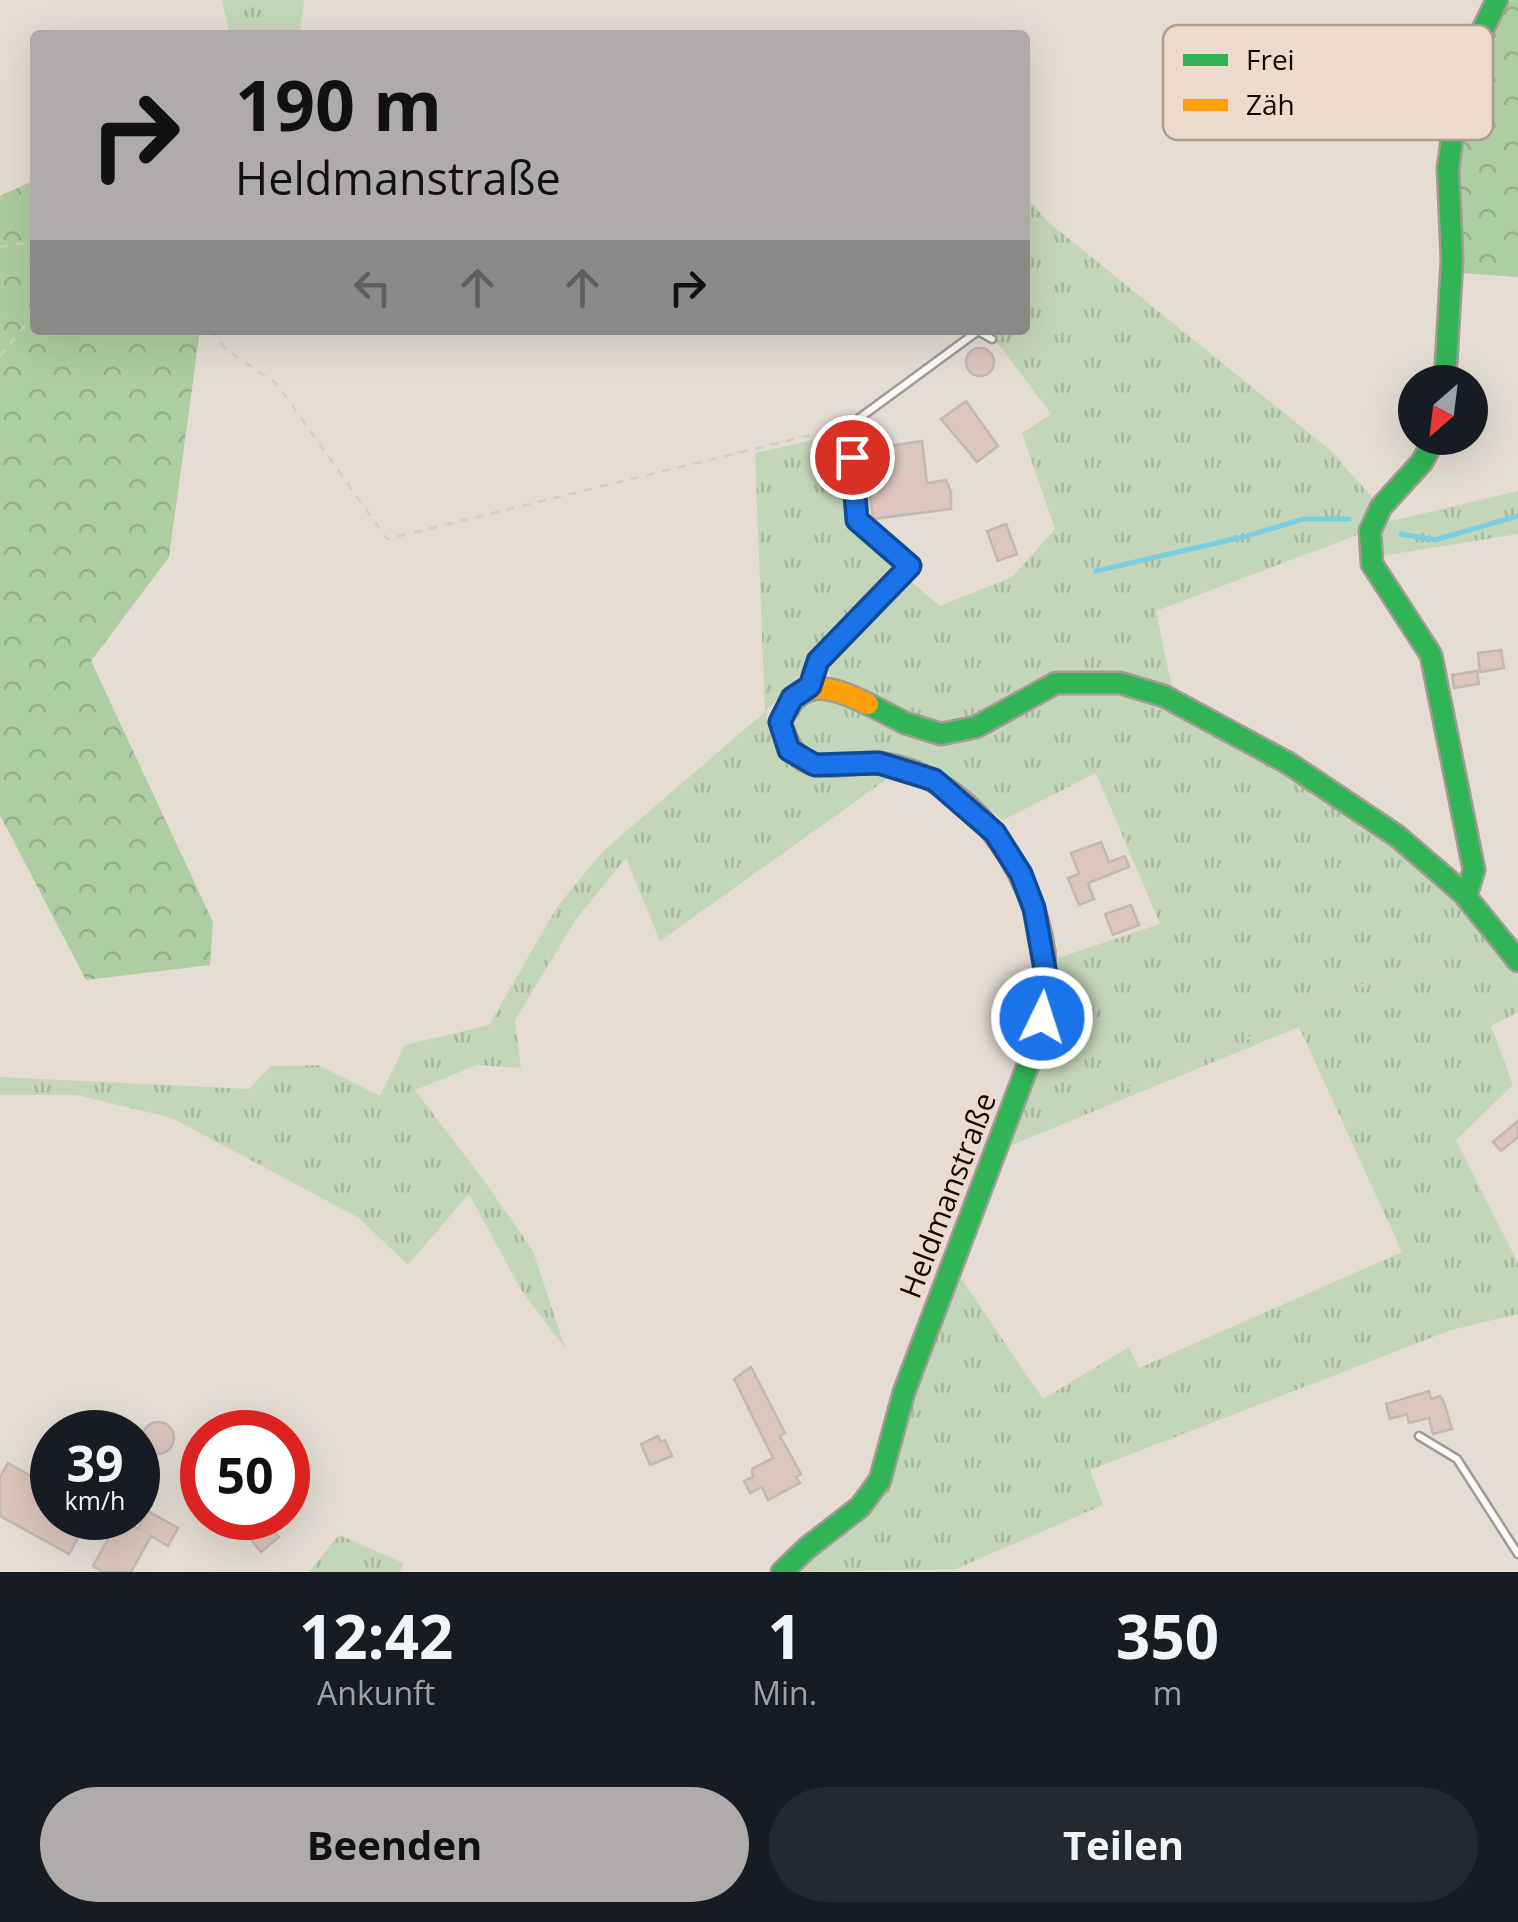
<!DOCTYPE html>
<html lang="de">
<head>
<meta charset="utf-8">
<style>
  :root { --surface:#171b24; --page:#242831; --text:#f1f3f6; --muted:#9ea1a6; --accent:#aeabaa }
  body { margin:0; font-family:"Open Sans",sans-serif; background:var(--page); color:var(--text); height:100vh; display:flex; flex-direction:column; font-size:38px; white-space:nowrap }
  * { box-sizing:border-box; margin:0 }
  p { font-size:32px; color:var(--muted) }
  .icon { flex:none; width:55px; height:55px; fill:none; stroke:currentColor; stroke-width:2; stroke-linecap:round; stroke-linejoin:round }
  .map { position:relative; height:1572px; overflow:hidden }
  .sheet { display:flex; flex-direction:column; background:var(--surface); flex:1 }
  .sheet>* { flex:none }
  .top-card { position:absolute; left:30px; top:30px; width:1000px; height:305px; border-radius:10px; box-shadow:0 10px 40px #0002; background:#aeabaa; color:#111; overflow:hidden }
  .needle { width:65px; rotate:208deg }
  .controls { position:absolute; left:1398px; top:365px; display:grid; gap:20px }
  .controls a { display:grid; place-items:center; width:90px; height:90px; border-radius:50%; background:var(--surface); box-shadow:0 10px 40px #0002; font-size:50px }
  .speed { position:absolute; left:30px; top:1410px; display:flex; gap:20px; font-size:50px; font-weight:700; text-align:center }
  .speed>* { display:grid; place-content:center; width:130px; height:130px; border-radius:50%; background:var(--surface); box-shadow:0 10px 40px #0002; line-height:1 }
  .speed small { font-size:25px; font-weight:400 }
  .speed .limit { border:15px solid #d22; background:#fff; color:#111 }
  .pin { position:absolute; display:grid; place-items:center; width:85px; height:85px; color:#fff; margin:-42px; border:5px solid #fff; border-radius:50%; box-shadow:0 2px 10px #0007 }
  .me { position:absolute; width:110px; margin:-55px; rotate:4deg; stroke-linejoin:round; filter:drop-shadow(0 0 8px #0008) }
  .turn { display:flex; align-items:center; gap:35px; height:210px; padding:0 40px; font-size:45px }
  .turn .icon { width:130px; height:130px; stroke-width:2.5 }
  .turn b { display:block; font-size:70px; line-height:85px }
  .lanes { display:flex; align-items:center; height:95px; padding:0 40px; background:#0003; justify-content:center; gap:50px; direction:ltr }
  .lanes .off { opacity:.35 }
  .eta { display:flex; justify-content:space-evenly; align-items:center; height:170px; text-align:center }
  .eta b { font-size:60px; font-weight:700; line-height:70px }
  .button { display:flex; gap:20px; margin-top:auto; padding:20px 40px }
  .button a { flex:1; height:115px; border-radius:60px; background:var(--accent); color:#111; font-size:40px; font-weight:700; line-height:115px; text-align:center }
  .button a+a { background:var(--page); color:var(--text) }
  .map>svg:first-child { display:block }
  .grass { fill:url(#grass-tufts) }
  .forest { fill:url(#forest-crowns) }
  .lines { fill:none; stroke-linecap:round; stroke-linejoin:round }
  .stream { stroke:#78cfe1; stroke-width:5 }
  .building { fill:#dbc5bc; stroke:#c0b8b3; stroke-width:2.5 }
  .lane-casing { stroke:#a19b94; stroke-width:11 }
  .fast-casing { stroke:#a19b94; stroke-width:25 }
  .slow-casing { stroke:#a19b94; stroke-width:25 }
  .path { stroke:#cfccca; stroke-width:2.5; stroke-dasharray:8 8; stroke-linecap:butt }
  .lane { stroke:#fbfaf8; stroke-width:6 }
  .fast { stroke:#30b455; stroke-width:20 }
  .slow { stroke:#ff9f0a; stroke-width:20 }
  .route-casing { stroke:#114b97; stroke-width:25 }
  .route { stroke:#1a73e8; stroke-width:18 }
  .labels { text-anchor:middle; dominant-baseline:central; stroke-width:8; stroke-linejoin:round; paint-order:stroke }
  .street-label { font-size:30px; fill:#100a06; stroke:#ecdbcc }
  .key { fill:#ecdbcc; stroke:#aa9c91; stroke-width:2.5 }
  .key-label { font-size:28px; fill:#100a06 }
</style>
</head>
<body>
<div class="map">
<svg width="1518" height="1572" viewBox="0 0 1518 1572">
  <defs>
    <pattern id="grass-tufts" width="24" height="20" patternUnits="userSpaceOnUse" patternTransform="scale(2.5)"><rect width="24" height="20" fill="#c4d6b9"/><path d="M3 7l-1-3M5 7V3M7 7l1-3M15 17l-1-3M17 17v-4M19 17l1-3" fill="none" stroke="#a7b69e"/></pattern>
    <pattern id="forest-crowns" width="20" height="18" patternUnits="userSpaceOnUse" patternTransform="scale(2.5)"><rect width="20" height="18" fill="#aecda2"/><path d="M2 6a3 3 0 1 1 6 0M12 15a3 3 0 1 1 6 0" fill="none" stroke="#95af8a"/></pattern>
  </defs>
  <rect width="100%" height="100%" fill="#e5dcd3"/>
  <!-- grass -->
  <g class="grass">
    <path d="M222,0H304L300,35H230Z"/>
    <path d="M1025,195L1047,221L1331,451L1378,504L1365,532L1156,611L1173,693L1067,674L967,726L939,727L918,722L832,679L824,663L910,581L940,606L1012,577L1055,529L1022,433L1051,414L988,330H1025Z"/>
    <path d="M844,433L851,528L899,571L766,711C771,783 840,773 894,774L660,941L626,858L576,919L515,1020L521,1068L477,1065L415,1090L485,1182L533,1251L565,1348L522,1291L469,1194L408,1265L359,1218L172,1118L77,1095H0V1077L249,1089L271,1066L318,1065L380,1096L405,1045L489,1025L557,907L602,852L765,712L755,453Z"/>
    <path d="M1518,491V534L1381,556L1383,523Z"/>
    <path d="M1070,688L1132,692L1205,723L1277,764L1405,852L1490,935L1518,977V1012L1491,1026L1513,1085L1456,1140L1518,1263V1314L1451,1330L1090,1470L1103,1505L956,1569L790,1572L861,1517L909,1403L956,1271L1043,1399L1129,1347L1139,1368L1402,1252L1299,1027L1007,1147L1053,988L1055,959L1160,924L1096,773L1003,820L935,771L817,758L796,745L788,724L798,703L813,695H833L937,742L974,738L1038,699Z"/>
    <path d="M339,1535L403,1563L400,1572H309Z"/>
  </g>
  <!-- forest -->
  <g class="forest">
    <path d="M1511,0H1518V277L1461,273L1456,163L1469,78Z"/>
    <path d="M35,180V330H200L169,557L91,661L213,922L210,965L86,980L0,815V196Z"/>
  </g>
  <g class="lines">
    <!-- stream -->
    <g class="stream">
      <path d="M1401,534L1435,540L1518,516"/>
      <path d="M1096,571L1247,536L1303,519H1349"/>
    </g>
  </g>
  <!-- building -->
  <g class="building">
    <circle cx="980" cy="362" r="14"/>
    <path d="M966,401L998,446L977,462L941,419Z"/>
    <path d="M922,441L927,483L946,480L951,492V509L873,519L864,450Z"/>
    <path d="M1006,524L1017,554L998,561L987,531Z"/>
    <path d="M1501,650L1504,668L1480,672L1478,653Z"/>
    <path d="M1477,671L1479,684L1454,688L1452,675Z"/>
    <path d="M1101,842L1109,862L1125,856L1129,867L1088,883L1094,899L1079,905L1068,878L1079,874L1071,853Z"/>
    <path d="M1131,905L1139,925L1113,935L1105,914Z"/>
    <path d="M1518,1121V1137L1501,1151L1493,1142Z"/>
    <path d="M751,1367L785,1433L780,1436L801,1474L796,1477L800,1483L768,1500L762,1487L750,1493L744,1481L753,1477L752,1469L773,1458L734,1379Z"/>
    <path d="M1429,1391L1431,1399L1440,1396L1444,1402L1452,1429L1433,1434L1429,1418L1409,1423L1407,1414L1390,1419L1386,1404Z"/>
    <circle cx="158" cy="1438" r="16"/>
    <path d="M658,1436L661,1442L665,1440L672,1456L650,1465L641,1444Z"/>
    <path d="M8,1463L52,1488V1518H89L69,1554L0,1516V1477Z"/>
    <path d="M148,1511L178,1528L168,1546L151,1536L131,1572H103L93,1566L115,1526L122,1529L126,1522L138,1529Z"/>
    <path d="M257,1518H262L279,1537L261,1552L243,1530Z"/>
  </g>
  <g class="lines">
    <!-- lane casing -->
    <g class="lane-casing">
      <g id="lane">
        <path d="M811,685L818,661L910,566L857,519L850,425L978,331L992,339"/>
        <path d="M1419,1436L1457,1459L1518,1554"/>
      </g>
    </g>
    <!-- fast casing -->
    <g class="fast-casing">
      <g id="fast">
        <path d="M1445,382L1452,260L1448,168L1461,75L1497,0"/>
        <path d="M1435,438L1422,462L1381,507L1370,531L1372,564L1431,655L1474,870L1466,896"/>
        <path d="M868,704L905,723L941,734L976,727L1056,683H1120L1164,696L1288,763L1397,836L1463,893L1518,961"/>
        <path d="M782,1572L807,1548L860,1507L880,1480L904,1392L1031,1057C1041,1021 1047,988 1044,951"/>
      </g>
    </g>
    <!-- slow casing -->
    <g class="slow-casing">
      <path id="slow" d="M868,704C829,685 801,676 780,722C787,742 794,761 817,765C837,768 859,761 879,763C968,774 1032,867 1044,951"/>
    </g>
    <!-- path -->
    <g class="path">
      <path d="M0,247L35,241"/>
      <path d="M210,330L227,350L277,384L387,539L839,428"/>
      <path d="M0,356L35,313"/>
      <path d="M1023,1131L1273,1028L1307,1002L1488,948"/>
    </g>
    <!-- lane -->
    <use href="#lane" class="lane"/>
    <!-- fast -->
    <use href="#fast" class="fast"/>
    <!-- slow -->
    <use href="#slow" class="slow"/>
  </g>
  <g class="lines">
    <!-- route casing -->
    <g class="route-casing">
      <path id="route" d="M852,457L857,520L910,566L818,661L810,686L792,698L780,722L789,750L815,765L879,763L934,780L995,833L1021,874L1034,908L1046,975L1042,1018"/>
    </g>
    <!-- route -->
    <use href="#route" class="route"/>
  </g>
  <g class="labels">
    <!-- street labels -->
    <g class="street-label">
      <text transform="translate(947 1195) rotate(-69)">Heldmanstraße</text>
    </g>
  </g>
  <!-- legend -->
  <rect x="1163" y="25" width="330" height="115" rx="15" class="key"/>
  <rect x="1183" y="54" width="45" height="12" fill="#30b455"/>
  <rect x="1183" y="99" width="45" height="12" fill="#ff9f0a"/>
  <g class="key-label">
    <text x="1246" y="70">Frei</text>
    <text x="1246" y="115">Zäh</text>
  </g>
</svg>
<div class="controls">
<a><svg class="needle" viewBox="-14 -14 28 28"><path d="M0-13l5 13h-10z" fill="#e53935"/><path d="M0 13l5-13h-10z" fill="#9ea1a6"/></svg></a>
</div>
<div class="speed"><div>39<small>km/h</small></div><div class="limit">50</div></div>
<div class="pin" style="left:852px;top:457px;background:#d93025"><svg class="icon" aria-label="arrive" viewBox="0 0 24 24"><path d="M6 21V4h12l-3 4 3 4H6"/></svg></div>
<svg class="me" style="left:1042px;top:1018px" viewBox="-20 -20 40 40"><circle r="17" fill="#1a73e8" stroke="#fff" stroke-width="3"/><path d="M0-11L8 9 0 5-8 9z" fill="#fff"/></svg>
<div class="top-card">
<div class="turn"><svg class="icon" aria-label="right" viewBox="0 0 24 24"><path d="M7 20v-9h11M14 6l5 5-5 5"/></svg><div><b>190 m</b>Heldmanstraße</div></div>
<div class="lanes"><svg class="icon off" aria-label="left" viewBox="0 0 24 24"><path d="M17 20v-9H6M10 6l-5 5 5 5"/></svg><svg class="icon off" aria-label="ahead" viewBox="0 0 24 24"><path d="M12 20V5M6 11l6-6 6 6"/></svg><svg class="icon off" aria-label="ahead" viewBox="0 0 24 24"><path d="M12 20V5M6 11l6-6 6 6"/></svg><svg class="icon" aria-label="right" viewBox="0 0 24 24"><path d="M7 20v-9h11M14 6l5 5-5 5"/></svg></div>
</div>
</div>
<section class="sheet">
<div class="eta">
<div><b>12:42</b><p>Ankunft</p></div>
<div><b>1</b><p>Min.</p></div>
<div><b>350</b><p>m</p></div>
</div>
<div class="button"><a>Beenden</a><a>Teilen</a></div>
</section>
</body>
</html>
